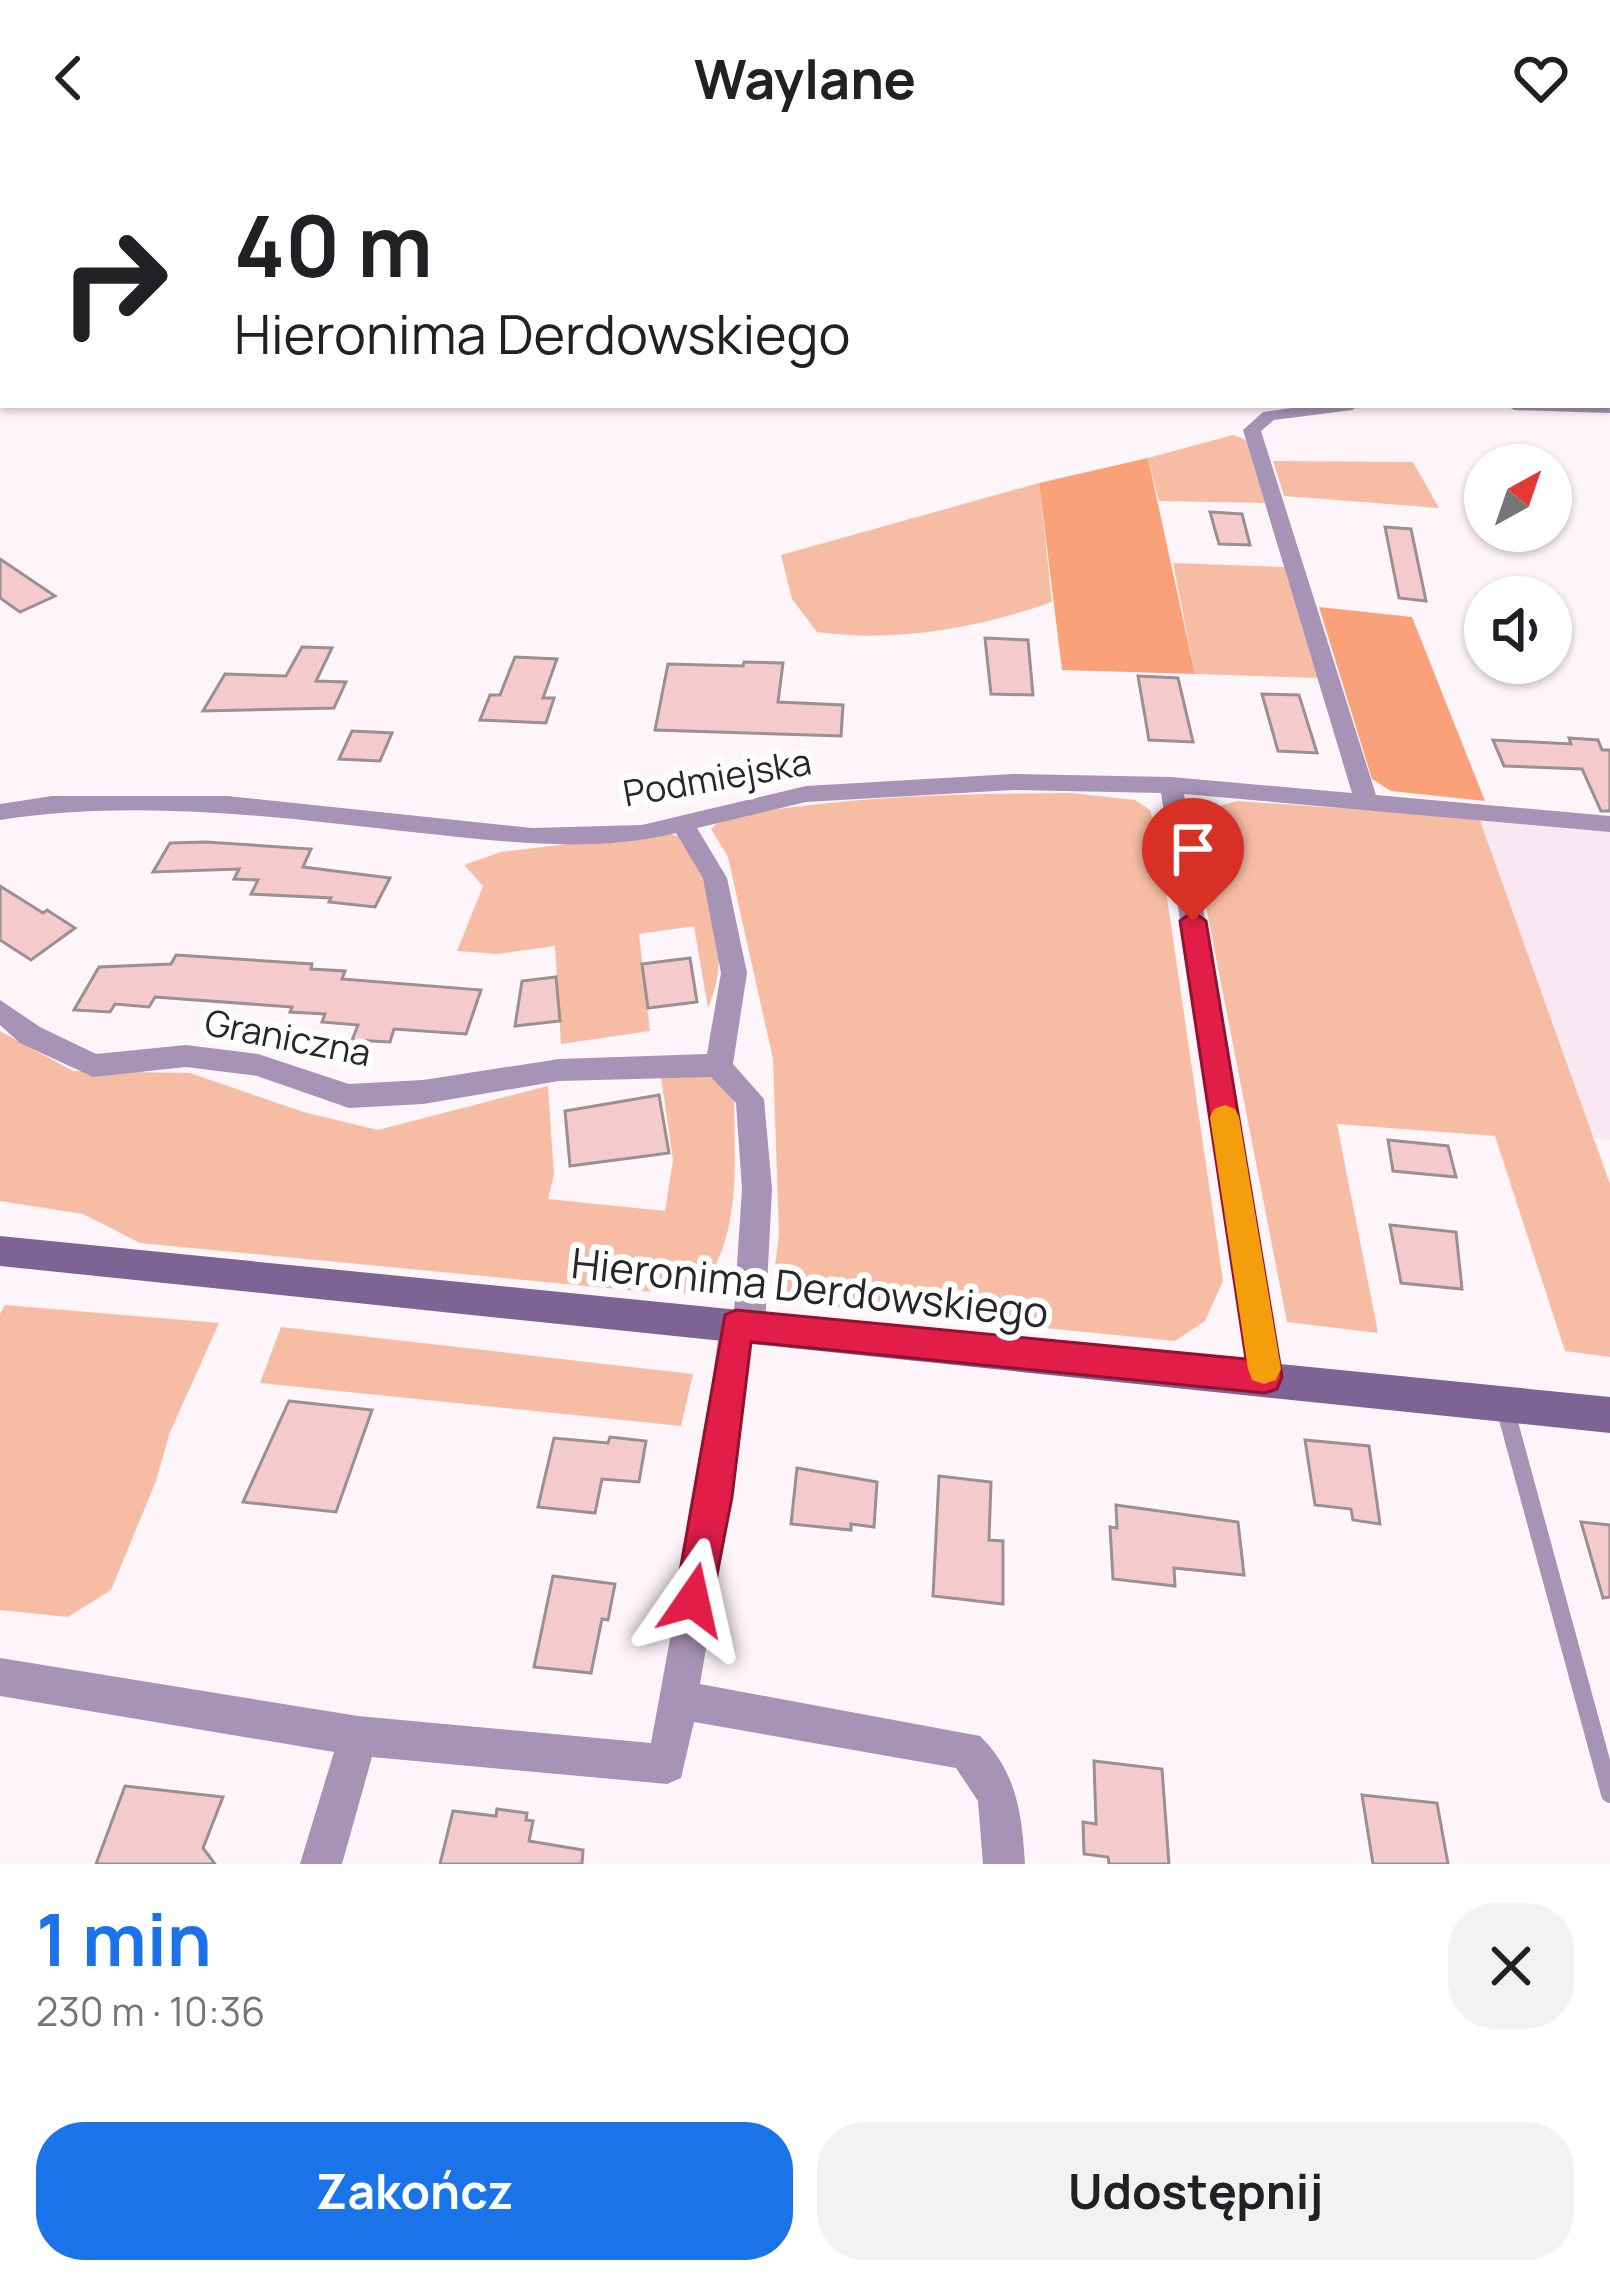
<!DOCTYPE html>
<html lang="pl">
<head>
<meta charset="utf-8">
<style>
  :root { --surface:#fff; --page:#f2f2f2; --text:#202124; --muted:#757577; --accent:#1a73e8 }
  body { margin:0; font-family:Manrope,sans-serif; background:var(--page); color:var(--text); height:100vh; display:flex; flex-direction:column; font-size:45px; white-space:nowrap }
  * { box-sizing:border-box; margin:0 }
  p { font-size:39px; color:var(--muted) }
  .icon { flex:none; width:66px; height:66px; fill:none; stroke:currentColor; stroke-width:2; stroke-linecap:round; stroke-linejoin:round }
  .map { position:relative; height:1708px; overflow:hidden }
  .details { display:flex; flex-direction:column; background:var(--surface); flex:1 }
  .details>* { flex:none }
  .guide { position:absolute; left:0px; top:0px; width:1611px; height:252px; box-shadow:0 3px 9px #0004; background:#fff; color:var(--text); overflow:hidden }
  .needle { width:78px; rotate:40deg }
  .tools { position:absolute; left:1464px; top:288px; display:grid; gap:24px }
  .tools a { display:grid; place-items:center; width:108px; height:108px; border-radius:50%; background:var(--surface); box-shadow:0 3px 9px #0004; font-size:60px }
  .pin { position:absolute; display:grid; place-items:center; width:102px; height:102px; color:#fff; margin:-123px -51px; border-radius:50% 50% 50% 0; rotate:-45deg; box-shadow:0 0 12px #0007 }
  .pin .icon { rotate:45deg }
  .me { position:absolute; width:132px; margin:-66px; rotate:11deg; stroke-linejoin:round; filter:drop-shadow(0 0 9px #0008) }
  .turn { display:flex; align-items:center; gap:42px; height:252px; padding:0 36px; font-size:54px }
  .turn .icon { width:156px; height:156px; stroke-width:2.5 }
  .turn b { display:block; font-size:84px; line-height:102px }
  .round { display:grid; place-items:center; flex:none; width:126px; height:126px; border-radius:48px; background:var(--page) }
  .headline { display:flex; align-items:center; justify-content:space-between; height:204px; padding:0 36px }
  h1 { font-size:72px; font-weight:700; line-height:90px; color:var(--accent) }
  .primary-button { display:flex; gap:24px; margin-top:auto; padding:24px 36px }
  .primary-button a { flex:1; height:138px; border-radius:48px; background:var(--accent); color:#fff; font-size:48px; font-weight:700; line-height:138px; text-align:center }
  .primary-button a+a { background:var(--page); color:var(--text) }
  header { display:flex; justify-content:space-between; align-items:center; height:156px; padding:0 36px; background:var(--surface); font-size:54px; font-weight:700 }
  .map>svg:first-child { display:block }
  .built { fill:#f9e8f2 }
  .green { fill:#f6bda4 }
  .forest { fill:#fba179 }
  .building { fill:#f4cacd; stroke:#9b9091; stroke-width:3 }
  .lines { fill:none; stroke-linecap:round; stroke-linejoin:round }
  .lane-far1 { stroke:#a693b6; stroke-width:8 }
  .lane { stroke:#a693b6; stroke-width:18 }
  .street { fill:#a693b6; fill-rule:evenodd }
  .secondary { fill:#7e6395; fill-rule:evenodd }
  .route { fill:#e11d48; stroke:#92132f; stroke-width:3 }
  .slow { fill:#f59e0b }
  .labels { text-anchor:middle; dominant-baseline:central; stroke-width:12; stroke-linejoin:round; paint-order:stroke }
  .street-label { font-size:36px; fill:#292528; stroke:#fff }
  .near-street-label { font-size:42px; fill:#292528; stroke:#fff }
</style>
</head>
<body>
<header><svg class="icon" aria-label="back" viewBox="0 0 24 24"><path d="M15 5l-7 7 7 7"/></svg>Waylane<svg class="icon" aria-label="heart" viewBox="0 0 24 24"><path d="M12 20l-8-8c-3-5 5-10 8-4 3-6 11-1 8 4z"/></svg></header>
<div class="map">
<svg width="1610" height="1708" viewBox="0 0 1610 1708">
  <rect width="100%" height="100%" fill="#fef5fa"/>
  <!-- built -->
  <path class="built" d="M1479,662L1610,676V984L1593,982Z"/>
  <!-- green -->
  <g class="green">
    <path d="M1233,279L1246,284L1265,347L1159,345L1148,302Z"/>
    <path d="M1273,305L1413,306L1439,352L1284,340Z"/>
    <path d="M1039,327L1052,446C978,472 895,487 817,476L792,443L781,399Z"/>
    <path d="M1173,407L1284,411L1318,522L1195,518Z"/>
    <path d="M1071,637L1135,644L1150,654L1159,687L1223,1125L1205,1165L1175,1185L788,1146L773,1127L779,1078L773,903L728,701L711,673L723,662C845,640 947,638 1071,637Z"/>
    <path d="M1237,645L1479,662L1610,1028V1201L1565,1195L1495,980L1337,968L1378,1177L1287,1166L1190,668L1202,655Z"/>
    <path d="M665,676L684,682C714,731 732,798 708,852L694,770L639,778L650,875L561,888L555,790L497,798L457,795L483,730L464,709L501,696Z"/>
    <path d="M0,875L73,915L190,917L303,956L378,974L548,930L554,1019L548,1043L665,1055L673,1004L660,914L711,916L734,935C734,1002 744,1084 697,1137L639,1135L140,1087L83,1058L0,1045Z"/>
    <path d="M5,1149L219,1167L170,1276L156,1325L111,1434L68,1461L0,1454V1158Z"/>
    <path d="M281,1171L693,1218L681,1270L260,1227Z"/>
  </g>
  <!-- forest -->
  <g class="forest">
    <path d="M1148,302L1195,518L1062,514L1039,327Z"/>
    <path d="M1319,451L1412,461L1485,645L1391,635L1372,623Z"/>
  </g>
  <!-- building -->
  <g class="building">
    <path d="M1210,356L1242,358L1250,389L1219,388Z"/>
    <path d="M1385,371L1411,373L1426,445L1399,442Z"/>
    <path d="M0,403L55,440L20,456L0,442Z"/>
    <path d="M985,482L1028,484L1033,539L991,538Z"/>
    <path d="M302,491L332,492L316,525L346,526L334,552L203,555L225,518L286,520Z"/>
    <path d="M515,501L557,503L543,542H554L546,567L480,564L490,539H500Z"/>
    <path d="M744,506L783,507L778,546L843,549L841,580L655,574L668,508L743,510Z"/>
    <path d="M1138,520L1178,522L1193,586L1149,584Z"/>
    <path d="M1262,538L1299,539L1317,597L1278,595Z"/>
    <path d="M352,575L392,577L380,605L339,603Z"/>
    <path d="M1569,582L1598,584L1602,594H1610V655H1601L1582,613L1504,610L1493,584L1571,588Z"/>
    <path d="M206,686L311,693L303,711L390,722L375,751L329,746L331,742L251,738L258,724L234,723L239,713L153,716L170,687Z"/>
    <path d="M0,730L43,757L47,754L75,772L31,804L0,784Z"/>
    <path d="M176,799L312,808L311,813L345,815L342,823L481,834L466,878L394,873L390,886L352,884L358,869L322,866L325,858L290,856L292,851L155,841L149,851L115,848L110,856L74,854L99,811L171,808Z"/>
    <path d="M690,802L697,846L648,852L642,808Z"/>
    <path d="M556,821L560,865L515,870L522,825Z"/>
    <path d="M659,939L669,997L570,1010L565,955Z"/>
    <path d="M1388,984L1448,990L1456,1021L1393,1015Z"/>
    <path d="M1390,1069L1456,1076L1462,1133L1401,1127Z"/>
    <path d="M289,1245L372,1254L336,1356L243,1346Z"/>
    <path d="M610,1281L646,1285L639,1326L602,1323L595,1357L538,1351L554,1282L608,1287Z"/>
    <path d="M1305,1284L1369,1290L1380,1368L1353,1364L1351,1353L1315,1349Z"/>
    <path d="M797,1312L877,1326L874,1371L851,1368V1374L791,1368Z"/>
    <path d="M939,1320L991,1326L989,1384L1003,1385V1448L933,1440Z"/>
    <path d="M1116,1349L1238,1366L1244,1419L1174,1412L1175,1430L1113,1423L1110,1371L1117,1372Z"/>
    <path d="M1581,1366L1610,1369V1441L1603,1442Z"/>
    <path d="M553,1420L615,1428L608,1464L602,1463L591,1517L534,1511Z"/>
    <path d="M1094,1605L1162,1613L1169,1708H1109L1108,1701L1084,1698L1083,1666L1096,1668Z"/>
    <path d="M125,1630L223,1641L203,1692L215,1708H96Z"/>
    <path d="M1362,1639L1437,1647L1448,1708H1373Z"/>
    <path d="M497,1653L527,1657L526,1664L533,1665L529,1685L583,1694L582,1708H440L453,1655L496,1660Z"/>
  </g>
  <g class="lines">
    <!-- lane-far1 -->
    <path class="lane-far1" d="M812,0L831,3"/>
    <!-- lane -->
    <path class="lane" d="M1505,1252L1610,1638"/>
    <!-- street -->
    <g class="street">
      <path d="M1610,247V257L1514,254L1506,249Z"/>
      <path d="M1314,249H1360L1352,254L1274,264L1261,275L1376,639L1610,660V676L1184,638L1282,1221L1277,1232L1265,1237L1253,1232L1248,1221L1161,637L1013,634L806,646L697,672L727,722L747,817L733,908L764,943L772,1033L765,1170L760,1181L750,1185L732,1341L700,1528L980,1580C1017,1616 1022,1659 1025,1708H983L978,1645L956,1612L694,1566L681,1622L667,1628L372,1601L342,1708H300L334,1596L0,1540V1502L358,1560L651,1587L696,1341L720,1169L725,1158L734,1155L742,1033L736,947L711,921L559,925L423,948L349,952L257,920L186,911L93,921L20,887L0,869V844L40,871L96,898L186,889L258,898L349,928L423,924L559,903L707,898L721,817L703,722L676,677C587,699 493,684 402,675C269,660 133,643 0,664V648L52,640H227L532,672L642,669L806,630L1013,618L1171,621L1352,637L1243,274L1263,256Z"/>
    </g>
    <!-- secondary -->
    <path class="secondary" d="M0,1080L1610,1241V1277L0,1110Z"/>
  </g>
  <!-- route -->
  <path class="route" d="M1193,755L1206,765L1282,1221L1277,1233L1265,1237L751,1186L732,1341L712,1444L707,1457L693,1462L680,1457L675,1444L725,1159L736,1154L1246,1203L1180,765Z"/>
  <!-- slow -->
  <path class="slow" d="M1225,949L1235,953L1239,961L1281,1213L1276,1224L1264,1228L1252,1224L1248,1213L1210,961L1214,953Z"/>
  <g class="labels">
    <!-- street labels -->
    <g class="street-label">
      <text transform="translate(717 621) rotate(-10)">Podmiejska</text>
      <text transform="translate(288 881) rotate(11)">Graniczna</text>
    </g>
    <!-- near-street labels -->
    <g class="near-street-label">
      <text transform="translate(810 1131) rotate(6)">Hieronima Derdowskiego</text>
    </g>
  </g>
</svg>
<div class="tools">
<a><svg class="needle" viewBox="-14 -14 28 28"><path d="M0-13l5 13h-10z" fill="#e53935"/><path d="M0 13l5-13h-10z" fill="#757577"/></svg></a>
<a><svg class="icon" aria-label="sound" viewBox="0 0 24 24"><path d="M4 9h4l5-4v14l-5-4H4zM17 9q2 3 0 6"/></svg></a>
</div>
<div class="pin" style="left:1193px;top:765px;background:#d93025"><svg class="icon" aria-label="arrive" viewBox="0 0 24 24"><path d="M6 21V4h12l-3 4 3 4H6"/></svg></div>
<svg class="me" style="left:693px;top:1444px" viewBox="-20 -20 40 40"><path d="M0-17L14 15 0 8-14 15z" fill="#e11d48" stroke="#fff" stroke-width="4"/></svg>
<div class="guide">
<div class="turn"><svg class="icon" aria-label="right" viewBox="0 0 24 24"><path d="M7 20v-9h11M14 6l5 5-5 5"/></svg><div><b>40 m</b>Hieronima Derdowskiego</div></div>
</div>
</div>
<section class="details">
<div class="headline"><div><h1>1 min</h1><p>230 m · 10:36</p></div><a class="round"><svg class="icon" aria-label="close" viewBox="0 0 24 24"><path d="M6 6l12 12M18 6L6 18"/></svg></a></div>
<div class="primary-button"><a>Zakończ</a><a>Udostępnij</a></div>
</section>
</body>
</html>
